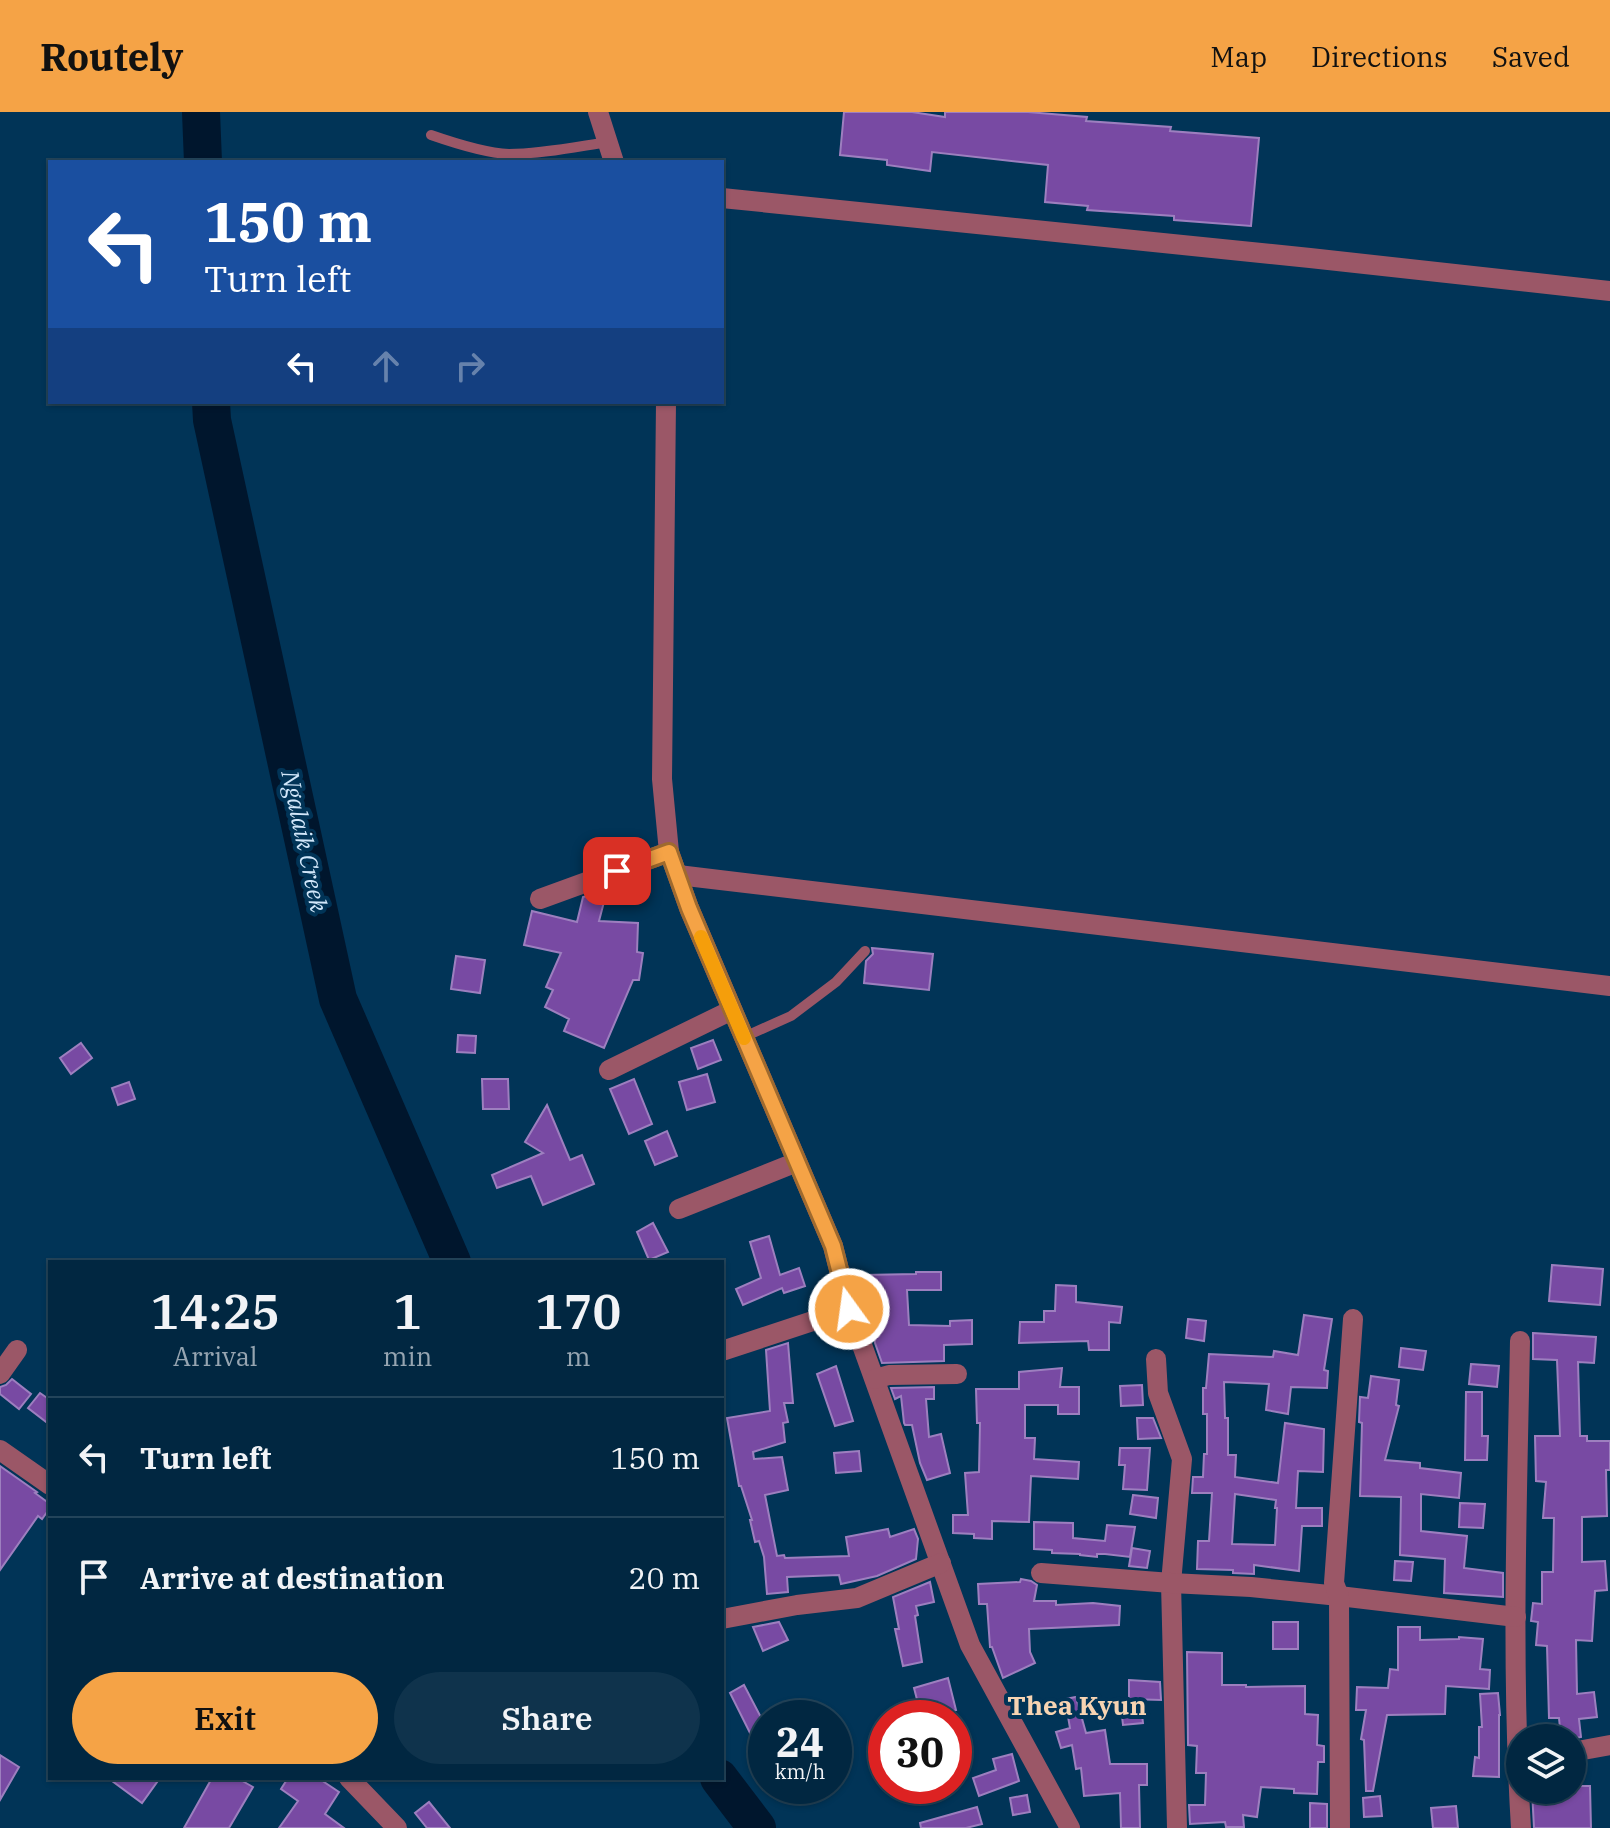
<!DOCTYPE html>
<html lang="en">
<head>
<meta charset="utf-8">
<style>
  :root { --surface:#012741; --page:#0f334c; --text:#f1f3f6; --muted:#96a5b1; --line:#23445a; --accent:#f5a346 }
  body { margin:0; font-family:"IBM Plex Serif",serif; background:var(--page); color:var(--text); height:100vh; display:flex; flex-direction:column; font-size:30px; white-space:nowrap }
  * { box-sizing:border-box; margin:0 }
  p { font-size:26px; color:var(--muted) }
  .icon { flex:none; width:44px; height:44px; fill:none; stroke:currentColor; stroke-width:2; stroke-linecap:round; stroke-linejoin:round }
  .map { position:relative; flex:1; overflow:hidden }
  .details { position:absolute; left:48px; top:1148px; width:676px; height:520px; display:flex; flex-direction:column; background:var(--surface); border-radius:0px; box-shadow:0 2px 6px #0004,0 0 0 2px var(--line) }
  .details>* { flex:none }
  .banner { position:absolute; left:48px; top:48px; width:676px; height:244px; border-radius:0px; box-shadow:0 2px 6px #0004,0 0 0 2px var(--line); background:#1a4fa0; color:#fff; overflow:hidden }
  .fabs { position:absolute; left:1506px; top:1612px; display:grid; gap:16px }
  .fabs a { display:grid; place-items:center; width:80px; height:80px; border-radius:50%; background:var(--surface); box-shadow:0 2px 6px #0004,0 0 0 2px var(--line); font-size:40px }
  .speed { position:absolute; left:748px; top:1588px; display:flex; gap:16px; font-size:40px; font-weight:700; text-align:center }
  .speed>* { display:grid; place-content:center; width:104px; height:104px; border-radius:50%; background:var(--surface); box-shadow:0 2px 6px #0004,0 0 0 2px var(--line); line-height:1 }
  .speed small { font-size:20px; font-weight:400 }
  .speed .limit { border:12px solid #d22; background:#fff; color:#111 }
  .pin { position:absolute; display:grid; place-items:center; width:68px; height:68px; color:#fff; margin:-34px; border-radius:16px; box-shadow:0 4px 12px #0006 }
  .me { position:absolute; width:88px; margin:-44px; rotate:346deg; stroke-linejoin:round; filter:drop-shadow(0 0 6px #0008) }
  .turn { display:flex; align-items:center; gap:28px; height:168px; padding:0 24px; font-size:36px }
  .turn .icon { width:104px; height:104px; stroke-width:2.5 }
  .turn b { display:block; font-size:56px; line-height:68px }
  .lanes { display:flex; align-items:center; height:76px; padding:0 24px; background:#0003; justify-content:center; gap:40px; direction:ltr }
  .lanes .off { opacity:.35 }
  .eta { display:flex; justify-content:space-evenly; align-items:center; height:136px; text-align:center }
  .eta b { font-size:48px; font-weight:600; line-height:56px }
  .primary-button { display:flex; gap:16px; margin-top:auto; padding:16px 24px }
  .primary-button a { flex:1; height:92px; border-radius:48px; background:var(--accent); color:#111; font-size:32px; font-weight:600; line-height:92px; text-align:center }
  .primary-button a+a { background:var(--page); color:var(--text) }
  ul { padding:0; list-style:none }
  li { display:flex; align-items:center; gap:24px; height:120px; padding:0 24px; border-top:2px solid var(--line) }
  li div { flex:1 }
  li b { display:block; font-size:30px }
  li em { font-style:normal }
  header { display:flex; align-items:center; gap:48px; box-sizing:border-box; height:112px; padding:0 40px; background:var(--accent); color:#111 }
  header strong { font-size:38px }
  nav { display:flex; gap:44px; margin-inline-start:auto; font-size:28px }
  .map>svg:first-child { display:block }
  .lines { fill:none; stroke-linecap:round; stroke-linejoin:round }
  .river { stroke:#00162d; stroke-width:38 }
  .building { fill:#784aa3; stroke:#9d7fbf; stroke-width:2; fill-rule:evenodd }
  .service { stroke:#9b5767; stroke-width:10 }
  .minor { stroke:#9b5767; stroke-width:20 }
  .route-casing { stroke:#9f6a2e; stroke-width:20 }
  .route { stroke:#f5a346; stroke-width:14 }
  .slow { stroke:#f59e0b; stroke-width:14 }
  .labels { text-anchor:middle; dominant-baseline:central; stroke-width:8; stroke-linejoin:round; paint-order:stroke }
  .water-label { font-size:24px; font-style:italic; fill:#d2e7fa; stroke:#013457 }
  .quarter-label { font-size:26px; font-weight:bold; fill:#f7d4b2; stroke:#013457 }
</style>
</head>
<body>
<header>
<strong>Routely</strong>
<nav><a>Map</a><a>Directions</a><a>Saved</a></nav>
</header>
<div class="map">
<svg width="1610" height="1716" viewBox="0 0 1610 1716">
  <rect width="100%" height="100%" fill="#013457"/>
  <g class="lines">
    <!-- river -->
    <g class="river">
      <path d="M201,0L203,50"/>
      <path d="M211,290L212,308L338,887L452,1150"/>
      <path d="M719,1666L757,1716"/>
    </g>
  </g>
  <!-- building -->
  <g class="building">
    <path d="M844,0H912L945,5V0H1028L1087,5L1086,9L1171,15L1170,19L1259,26L1251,114L1174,108V104L1087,98L1088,94L1045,90L1048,53L932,40L930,59L887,53V48L840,43Z"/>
    <path d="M590,783L605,786L599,809L638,811L637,840L643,841L639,868H633L604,936L564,919L569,907L545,895L553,878L546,875L561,841L524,833L532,799L577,810L583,785Z"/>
    <path d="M872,836L933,842L929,878L864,871L866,849L873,842Z"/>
    <path d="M456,844L485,848L480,881L451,877Z"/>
    <path d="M458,923L476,924L475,941L457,940Z"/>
    <path d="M713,928L721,948L698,957L691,936Z"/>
    <path d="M81,931L92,946L71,962L60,946Z"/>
    <path d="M707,962L715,990L687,998L679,970Z"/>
    <path d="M482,967H508L509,997H483Z"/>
    <path d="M634,967L652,1012L629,1022L610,977Z"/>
    <path d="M129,970L135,987L118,993L112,976Z"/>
    <path d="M547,993L570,1048L582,1043L594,1072L543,1093L531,1064L497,1076L492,1063L543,1041L525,1030Z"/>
    <path d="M667,1019L677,1044L655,1053L645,1029Z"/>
    <path d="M653,1111L668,1140L649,1148L637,1120Z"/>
    <path d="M769,1124L780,1163L799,1156L805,1174L784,1181L782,1176L743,1193L736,1177L761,1166L750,1130Z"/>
    <path d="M1552,1153L1603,1157L1600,1193L1549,1189Z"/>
    <path d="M916,1160H941V1178H907L909,1213L950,1214V1209L972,1208V1232L944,1233V1249L882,1251L875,1231L874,1217L870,1216L869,1197H876L875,1178H863V1163L916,1162Z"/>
    <path d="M1056,1173L1076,1174V1190L1122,1195L1120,1211L1109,1210V1238H1089L1088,1229L1019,1231L1020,1210H1044V1199H1055Z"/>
    <path d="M1304,1203L1332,1207L1324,1258L1328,1259L1327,1276L1291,1275L1288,1302L1266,1298L1269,1272L1224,1270L1225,1306H1228V1343H1236L1235,1365L1278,1371L1285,1311L1324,1317L1323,1360L1298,1359L1296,1396H1322V1414H1302L1299,1459L1254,1453V1462L1233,1461V1458L1197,1457L1198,1429H1209L1212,1381H1192L1193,1365H1203L1204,1342H1207V1302H1203V1276H1206L1209,1242L1273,1245L1274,1239L1298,1243ZM1235,1382L1276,1388L1275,1396H1277L1275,1433L1232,1432Z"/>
    <path d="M1188,1207L1206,1209L1204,1229L1186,1226Z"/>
    <path d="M1533,1221L1596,1225L1594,1251L1578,1250L1580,1324H1587V1329H1610V1358H1606L1607,1404L1582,1405V1450L1605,1449L1607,1478L1595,1479L1592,1529L1576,1528L1577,1582L1594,1580L1597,1605L1579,1607L1581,1625L1576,1626H1561L1559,1606H1549L1547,1534L1536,1533L1538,1510L1531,1509L1533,1491L1542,1492V1460H1553L1554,1406H1543L1546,1370L1536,1369L1535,1324H1560L1557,1248L1533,1247Z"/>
    <path d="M788,1231L793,1291H784L788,1310L783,1311L785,1330L753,1340L754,1347L782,1345L788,1378L765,1383L777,1444L784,1443L785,1446L849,1444L846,1425L888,1417L890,1425L914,1417L918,1427L916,1447L877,1464L841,1472L839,1463L787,1465L788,1480L767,1482L764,1445L759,1429L755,1430L750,1408H752L741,1374H739L727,1306L770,1299L766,1238Z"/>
    <path d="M1401,1236L1426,1239L1423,1258L1399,1255Z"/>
    <path d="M1471,1252L1499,1254L1497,1275L1469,1272Z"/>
    <path d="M836,1254L853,1309L835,1314L817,1262Z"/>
    <path d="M1062,1256L1060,1275H1079V1302H1058V1293H1025V1326H1035L1034,1347L1079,1350L1078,1367L1031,1364L1029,1410L992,1409V1427L974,1426V1422L953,1421V1403H968L965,1361L979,1360L980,1311H977L976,1277H1019V1260Z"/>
    <path d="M1371,1264L1399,1268L1396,1293L1399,1294L1385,1348L1420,1351V1356L1461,1361L1459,1386L1421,1382V1419L1467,1424L1464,1456L1503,1461V1485L1444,1481L1445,1447L1400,1443L1401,1385L1360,1384L1362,1311L1359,1310L1360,1285L1368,1286Z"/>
    <path d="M12,1267L31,1282L19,1297L0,1282V1275L6,1273Z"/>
    <path d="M1142,1273L1143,1293L1121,1294L1120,1274Z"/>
    <path d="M934,1275V1287H926L929,1325L941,1322L950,1361L927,1368L920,1351L912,1313H905L904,1311L901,1284L895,1287L891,1276Z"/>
    <path d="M1466,1280H1482V1324H1488L1487,1348H1465Z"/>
    <path d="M40,1281L50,1288V1313L28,1296Z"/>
    <path d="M1137,1306H1153L1161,1326L1138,1327Z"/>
    <path d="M1120,1336H1150L1147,1378L1123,1377L1125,1353H1119Z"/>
    <path d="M859,1339L861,1359L836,1361L834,1341Z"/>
    <path d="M0,1354L37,1380L35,1381L50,1392V1396L42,1407L38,1404L0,1458Z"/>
    <path d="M1133,1383L1158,1386L1156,1406L1130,1402Z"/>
    <path d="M1460,1391L1485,1392L1483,1416L1459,1415Z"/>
    <path d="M1034,1410L1073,1411V1426L1105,1429L1107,1413L1135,1415L1130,1445L1105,1442H1097V1445L1080,1443V1442L1052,1441V1438L1034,1437Z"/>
    <path d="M1132,1436L1150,1439L1147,1456L1129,1454Z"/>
    <path d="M1395,1449L1413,1450L1411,1469L1394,1468Z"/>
    <path d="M1021,1467L1031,1469L1037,1473L1034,1489H1056V1493L1093,1491L1120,1494L1119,1513L1029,1517L1030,1540L1035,1551L1003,1566L992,1535H990L987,1492H979L978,1472L1020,1470Z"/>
    <path d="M930,1470L934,1490L916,1494L918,1503L915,1504L922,1550L903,1554L895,1517H899L893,1485Z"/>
    <path d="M779,1510L788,1528L763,1539L753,1515Z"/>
    <rect x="1273" y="1510" width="25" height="27"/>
    <path d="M1398,1515H1420V1528L1459,1527V1525L1483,1527L1480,1557L1490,1558L1489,1577L1446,1574L1445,1602L1387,1603L1373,1679H1366L1364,1628L1361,1627L1366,1598H1356L1357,1575L1388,1576L1390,1557L1398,1558Z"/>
    <path d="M1187,1540L1222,1541V1573H1246V1575L1305,1574V1602L1318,1603L1317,1633L1324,1634V1650H1318L1317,1682L1294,1681V1677L1261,1675L1257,1705L1243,1703L1244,1715H1226L1225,1710L1190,1712L1189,1693H1205L1206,1661H1196L1197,1634L1188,1633Z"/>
    <path d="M948,1566L956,1598L938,1604L936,1599L921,1603L914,1576Z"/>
    <path d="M1129,1568L1160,1570L1161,1588L1129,1587Z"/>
    <path d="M744,1573L766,1615V1623L754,1629L730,1581Z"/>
    <path d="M1498,1581L1500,1603H1499V1665L1473,1664L1475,1645L1479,1646V1615H1482L1480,1582Z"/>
    <path d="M1076,1585L1086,1621L1105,1618L1110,1652H1147V1673H1139L1140,1716H1121L1120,1681L1084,1684L1081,1656L1076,1657L1072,1633L1061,1636L1056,1620L1070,1616L1065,1587Z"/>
    <path d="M1141,1594L1143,1611L1123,1613L1121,1596Z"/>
    <path d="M1012,1642L1019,1669L979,1684L973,1666L996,1658L993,1647Z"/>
    <path d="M0,1643L19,1655L0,1688Z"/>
    <path d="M108,1666H160L142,1691Z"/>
    <path d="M212,1666H237L253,1675L229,1716H184Z"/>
    <path d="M288,1666H318L339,1680L325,1702L344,1716H279L298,1689L281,1677Z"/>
    <path d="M1573,1674H1590L1591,1716H1534L1532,1678H1573Z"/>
    <path d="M1027,1683L1030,1700L1013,1703L1010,1686Z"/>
    <path d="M1380,1684L1382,1704L1364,1705L1363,1686Z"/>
    <path d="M429,1690L450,1716H427L415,1701Z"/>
    <path d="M1310,1691L1327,1692V1716H1310Z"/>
    <path d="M1456,1694L1458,1716H1433L1431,1696Z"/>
    <path d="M977,1695L982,1712L966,1716H921L920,1711Z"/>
  </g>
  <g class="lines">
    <!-- service -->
    <g class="service">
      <path d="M431,23C454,31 484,41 509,42C542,42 575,35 608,30"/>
      <path d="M744,925L791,904L836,870L865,839"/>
    </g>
    <!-- minor -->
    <g class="minor">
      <path d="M598,0L614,50"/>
      <path d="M722,86L1310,146L1610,179"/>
      <path d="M666,290L662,667L669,740L689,796L833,1134L849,1197L970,1533L1070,1716"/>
      <path d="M678,763L1610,874"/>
      <path d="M540,787L669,740"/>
      <path d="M609,958L732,898"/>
      <path d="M679,1097L797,1050"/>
      <path d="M1520,1229C1517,1392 1511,1554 1521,1716"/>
      <path d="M722,1239L849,1197"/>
      <path d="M1156,1247L1158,1281L1182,1347L1171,1471L1177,1716"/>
      <path d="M0,1262L17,1238"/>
      <path d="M875,1267L889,1263L957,1262"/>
      <path d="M0,1338L50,1373"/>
      <path d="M1041,1461L1171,1471L1251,1475L1339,1484L1516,1505"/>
      <path d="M722,1507L797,1493L857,1486L941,1451"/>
      <path d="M1572,1640L1610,1633"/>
      <path d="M349,1666L397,1716"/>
      <path d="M1340,1716L1339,1484L1334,1471L1353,1207"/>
    </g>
  </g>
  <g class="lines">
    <!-- route casing -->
    <g class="route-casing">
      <path id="route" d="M617,759L669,740L689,796L833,1134L849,1197"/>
    </g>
    <!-- route -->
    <use href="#route" class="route"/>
    <!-- slow -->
    <path class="slow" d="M701,825L744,926"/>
  </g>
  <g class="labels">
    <!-- water labels -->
    <g class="water-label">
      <text transform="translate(305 729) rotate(78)">Ngalaik Creek</text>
    </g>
    <!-- quarter labels -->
    <g class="quarter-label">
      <text x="1077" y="1593">Thea Kyun</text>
    </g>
  </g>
</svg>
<div class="fabs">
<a><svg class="icon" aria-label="layers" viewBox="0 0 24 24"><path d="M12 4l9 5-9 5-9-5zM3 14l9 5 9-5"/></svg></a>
</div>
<div class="speed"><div>24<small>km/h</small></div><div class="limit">30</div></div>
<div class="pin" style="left:617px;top:759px;background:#d93025"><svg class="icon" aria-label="arrive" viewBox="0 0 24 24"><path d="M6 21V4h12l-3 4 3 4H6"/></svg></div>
<svg class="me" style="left:849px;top:1197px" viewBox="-20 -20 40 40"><circle r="17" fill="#f5a346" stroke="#fff" stroke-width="3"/><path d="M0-11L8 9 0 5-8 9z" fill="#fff"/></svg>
<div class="banner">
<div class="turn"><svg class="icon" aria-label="left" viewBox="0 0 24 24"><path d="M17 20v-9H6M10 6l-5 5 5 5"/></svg><div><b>150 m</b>Turn left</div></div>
<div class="lanes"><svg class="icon" aria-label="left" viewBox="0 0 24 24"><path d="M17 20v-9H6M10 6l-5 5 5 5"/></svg><svg class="icon off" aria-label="ahead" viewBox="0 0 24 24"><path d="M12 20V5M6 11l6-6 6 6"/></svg><svg class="icon off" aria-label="right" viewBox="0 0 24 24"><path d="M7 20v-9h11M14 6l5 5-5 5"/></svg></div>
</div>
<section class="details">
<div class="eta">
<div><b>14:25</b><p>Arrival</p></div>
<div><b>1</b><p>min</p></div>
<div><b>170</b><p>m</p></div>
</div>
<ul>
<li><svg class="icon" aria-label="left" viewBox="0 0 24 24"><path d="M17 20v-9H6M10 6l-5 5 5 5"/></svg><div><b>Turn left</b></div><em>150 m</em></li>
<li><svg class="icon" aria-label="arrive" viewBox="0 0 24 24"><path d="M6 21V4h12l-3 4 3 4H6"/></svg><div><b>Arrive at destination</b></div><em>20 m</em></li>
</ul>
<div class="primary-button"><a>Exit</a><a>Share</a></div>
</section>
</div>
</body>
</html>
